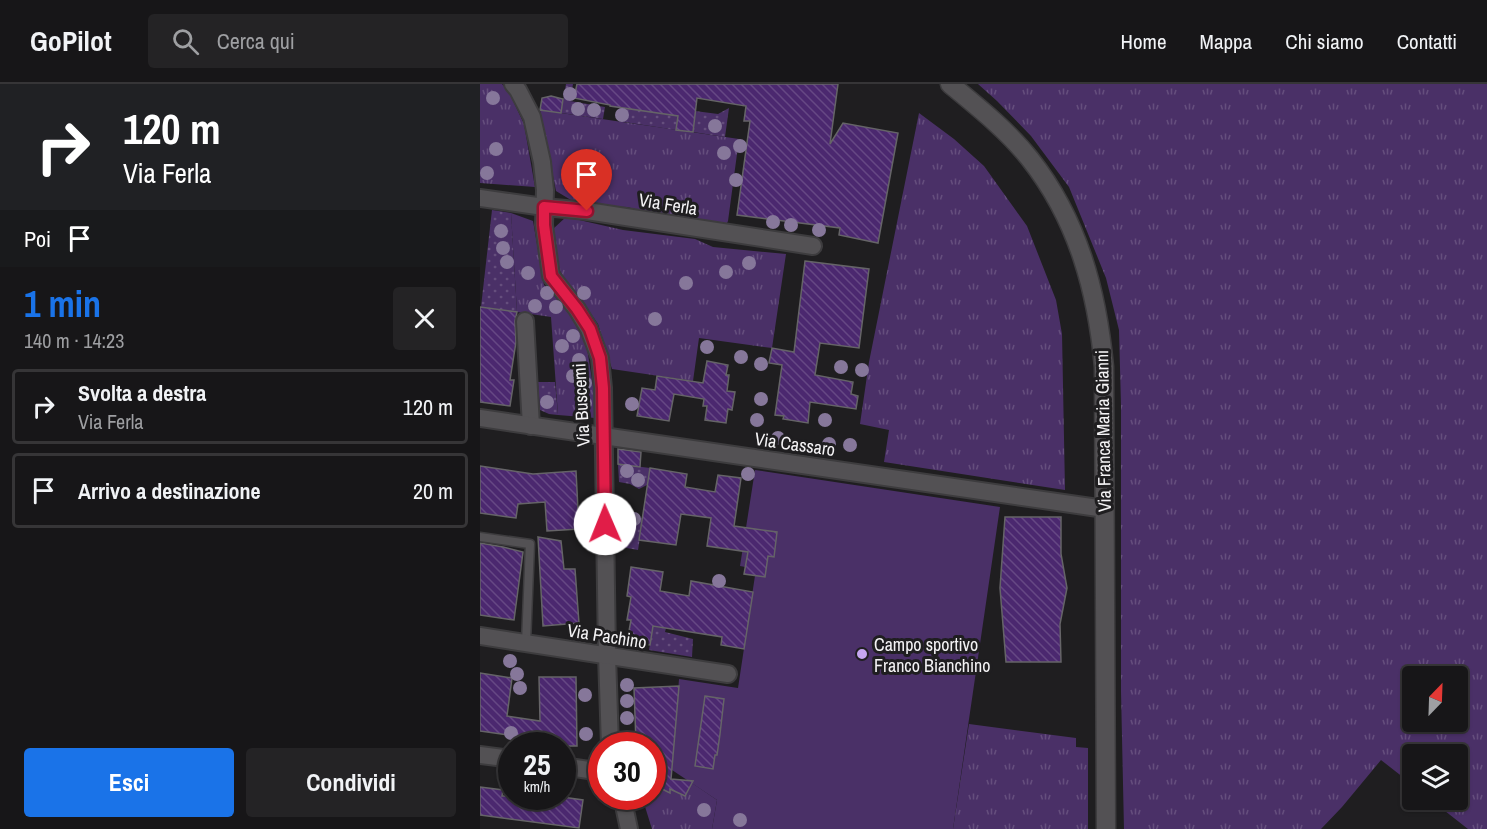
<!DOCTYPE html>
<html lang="it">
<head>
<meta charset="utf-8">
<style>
  :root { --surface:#171618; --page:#242325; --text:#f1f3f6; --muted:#9e9fa2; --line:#363537; --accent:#1a73e8 }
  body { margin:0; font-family:"Archivo Narrow",sans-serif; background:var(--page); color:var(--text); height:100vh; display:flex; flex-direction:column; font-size:22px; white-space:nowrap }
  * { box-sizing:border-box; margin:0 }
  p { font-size:20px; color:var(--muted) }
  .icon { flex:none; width:33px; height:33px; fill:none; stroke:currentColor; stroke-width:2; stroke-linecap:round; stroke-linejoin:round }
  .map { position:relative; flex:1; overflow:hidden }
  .sheet { display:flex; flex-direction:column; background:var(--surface); width:480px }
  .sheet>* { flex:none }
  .hud { background:#202124; color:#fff; overflow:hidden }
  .needle { width:39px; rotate:23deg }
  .tools { position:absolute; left:922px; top:582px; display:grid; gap:12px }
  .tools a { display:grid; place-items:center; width:66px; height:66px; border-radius:6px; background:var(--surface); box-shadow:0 2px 4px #0004,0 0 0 2px var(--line); font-size:30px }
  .speed { position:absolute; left:18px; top:648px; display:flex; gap:12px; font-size:30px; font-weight:700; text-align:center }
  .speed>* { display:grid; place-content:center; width:78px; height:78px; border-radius:50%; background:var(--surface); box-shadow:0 2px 4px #0004,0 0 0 2px var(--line); line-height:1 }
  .speed small { font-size:15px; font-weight:400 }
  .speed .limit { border:9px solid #d22; background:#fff; color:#111 }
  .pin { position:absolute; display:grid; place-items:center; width:51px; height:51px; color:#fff; margin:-62px -26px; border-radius:50% 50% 50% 0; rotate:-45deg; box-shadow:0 0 6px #0007 }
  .pin .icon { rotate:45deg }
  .me { position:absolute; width:66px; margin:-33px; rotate:359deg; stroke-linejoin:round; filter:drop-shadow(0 0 4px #0008) }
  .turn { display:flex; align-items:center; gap:21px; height:126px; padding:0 24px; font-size:27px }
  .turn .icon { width:78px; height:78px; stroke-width:2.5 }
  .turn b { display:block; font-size:42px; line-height:51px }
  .then { display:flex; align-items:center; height:57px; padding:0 24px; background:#0003; gap:12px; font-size:22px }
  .round { display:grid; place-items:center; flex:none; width:63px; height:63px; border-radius:6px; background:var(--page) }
  .overview { display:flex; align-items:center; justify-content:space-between; height:102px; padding:0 24px }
  h1 { font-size:36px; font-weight:800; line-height:45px; color:var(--accent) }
  .primary-button { display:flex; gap:12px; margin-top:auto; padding:12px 24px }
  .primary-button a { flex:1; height:69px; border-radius:6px; background:var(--accent); color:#fff; font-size:24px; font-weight:800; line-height:69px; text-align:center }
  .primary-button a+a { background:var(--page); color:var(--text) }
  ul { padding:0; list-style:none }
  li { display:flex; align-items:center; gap:18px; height:75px; margin:0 12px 9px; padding:0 12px; border:3px solid var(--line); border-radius:6px }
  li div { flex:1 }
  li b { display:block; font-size:22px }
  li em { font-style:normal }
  header { display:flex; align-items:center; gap:36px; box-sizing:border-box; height:84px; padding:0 30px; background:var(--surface); border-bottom:2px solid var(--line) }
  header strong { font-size:28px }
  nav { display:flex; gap:33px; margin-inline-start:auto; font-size:21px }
  .search { width:420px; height:54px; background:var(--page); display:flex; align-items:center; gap:15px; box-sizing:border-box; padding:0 21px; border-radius:6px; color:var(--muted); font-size:22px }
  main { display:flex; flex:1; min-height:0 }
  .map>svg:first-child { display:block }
  .grass { fill:url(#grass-tufts); fill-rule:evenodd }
  .garden { fill:url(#garden-dots) }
  .pitch { fill:#4a3067 }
  .building { fill:url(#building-back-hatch); stroke:#656467; stroke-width:1.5 }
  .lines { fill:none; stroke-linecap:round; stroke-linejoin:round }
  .service-casing { stroke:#3d3c3e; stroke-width:11 }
  .minor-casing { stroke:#3d3c3e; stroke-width:20 }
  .tertiary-casing { stroke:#3d3c3e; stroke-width:21 }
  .service { stroke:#535154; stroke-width:8 }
  .minor { stroke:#535154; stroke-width:16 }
  .tertiary { stroke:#535154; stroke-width:18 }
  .tree { fill:#86779a }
  .route-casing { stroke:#92132f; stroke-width:15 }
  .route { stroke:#e11d48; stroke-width:10 }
  .poi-dot { fill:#c6a6f0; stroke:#1f1e20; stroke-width:2 }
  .labels { text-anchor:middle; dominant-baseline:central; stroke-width:6; stroke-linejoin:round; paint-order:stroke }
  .street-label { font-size:18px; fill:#f4f3f5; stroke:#1f1e20 }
  .poi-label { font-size:18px; fill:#f4f3f5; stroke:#1f1e20; text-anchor:start }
</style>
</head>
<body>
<header>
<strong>GoPilot</strong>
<div class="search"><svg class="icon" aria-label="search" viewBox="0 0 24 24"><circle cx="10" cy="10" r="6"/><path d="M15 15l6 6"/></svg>Cerca qui</div>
<nav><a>Home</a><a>Mappa</a><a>Chi siamo</a><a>Contatti</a></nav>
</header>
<main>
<section class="sheet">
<div class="hud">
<div class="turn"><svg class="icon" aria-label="right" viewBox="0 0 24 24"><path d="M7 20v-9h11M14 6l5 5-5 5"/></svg><div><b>120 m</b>Via Ferla</div></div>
<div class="then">Poi<svg class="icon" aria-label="arrive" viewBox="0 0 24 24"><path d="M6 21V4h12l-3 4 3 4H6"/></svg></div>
</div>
<div class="overview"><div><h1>1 min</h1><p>140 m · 14:23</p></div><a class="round"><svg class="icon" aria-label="close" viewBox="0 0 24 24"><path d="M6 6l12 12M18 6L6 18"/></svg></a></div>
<ul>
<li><svg class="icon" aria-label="right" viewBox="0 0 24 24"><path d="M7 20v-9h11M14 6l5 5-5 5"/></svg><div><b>Svolta a destra</b><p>Via Ferla</p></div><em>120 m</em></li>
<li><svg class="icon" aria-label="arrive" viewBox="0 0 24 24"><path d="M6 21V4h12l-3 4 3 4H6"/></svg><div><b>Arrivo a destinazione</b></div><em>20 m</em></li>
</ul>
<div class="primary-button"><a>Esci</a><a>Condividi</a></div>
</section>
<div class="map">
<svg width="1007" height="745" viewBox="0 0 1007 745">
  <defs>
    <pattern id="grass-tufts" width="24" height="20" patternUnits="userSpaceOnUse" patternTransform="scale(1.5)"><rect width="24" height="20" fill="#4a3067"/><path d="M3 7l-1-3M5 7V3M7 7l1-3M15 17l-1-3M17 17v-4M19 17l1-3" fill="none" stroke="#654e7d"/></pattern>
    <pattern id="garden-dots" width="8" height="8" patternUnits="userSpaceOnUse" patternTransform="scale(1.5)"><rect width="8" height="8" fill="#4a3067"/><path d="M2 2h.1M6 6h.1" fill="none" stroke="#654e7d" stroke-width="1.8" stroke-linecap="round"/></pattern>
    <pattern id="building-back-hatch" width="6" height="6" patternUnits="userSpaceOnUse" patternTransform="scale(1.5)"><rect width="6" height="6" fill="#4b286f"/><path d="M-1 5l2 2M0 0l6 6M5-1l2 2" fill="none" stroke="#664884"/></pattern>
  </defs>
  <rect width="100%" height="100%" fill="#1f1e20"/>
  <!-- grass -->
  <g class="grass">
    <path d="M0,0H22L29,8L44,40L55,103L0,99Z"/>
    <path d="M498,0H1007V745H988L951,716H978V670H933V701L901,676L862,723L841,745H644L641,607V321L639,246L626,194L589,103L551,52L517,17ZM933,592H978V638H933Z"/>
    <path d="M60,26L259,55L248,137L246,141L188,133L147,123L114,122L91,116L76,107Z"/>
    <path d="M439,29L474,55L504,82L547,142L576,216L582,250L585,406L404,378L409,346L380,340L389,278Z"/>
    <path d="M31,129L53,137L64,201L93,232L107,264L116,321L115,334L78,331L71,233L37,228Z"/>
    <path d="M86,133L143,146L215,155L233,163L306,170L292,264L219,254L213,297L132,285L118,240L100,214L88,201L75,178L73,145Z"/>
    <path d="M489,640L596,654V663L608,664V745H473Z"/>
    <path d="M212,699L237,716L232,745H172L162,713L172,712L173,700L189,708L191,705L205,712Z"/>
  </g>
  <!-- garden -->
  <g class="garden">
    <path d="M86,0H93L90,17L125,23L123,35L81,29Z"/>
    <path d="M144,0L198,32L196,46L138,37Z"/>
    <path d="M249,24L245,53L213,48L215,27L238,30Z"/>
    <path d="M12,126L31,129L37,228L1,223Z"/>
    <path d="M58,298H75L78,331L69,330L60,326Z"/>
    <path d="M138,380L170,384L167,401L159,405L150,400L139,398Z"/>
    <path d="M140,430L163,434L158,466L141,463Z"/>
    <path d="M173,542L186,544L185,548L213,555L212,573L169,566Z"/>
  </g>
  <!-- pitch -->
  <path class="pitch" d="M275,386L520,423L473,745H232L237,716L192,686L199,595L258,604L276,485L260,482Z"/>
  <!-- building -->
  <g class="building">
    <path d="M97,0H358L350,60L363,39L418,49L398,159L359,151L360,144L257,131L270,37H264L266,22L217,14L213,48L196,46L198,32L130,22V21L94,14Z"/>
    <path d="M71,12L83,15L81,29L60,26L62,14Z"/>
    <path d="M325,177L389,185L379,264L340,259L335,291L373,298L371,310L378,312L376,325L330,318L328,339L303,335L304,332L295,331L302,281L289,279L292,264L314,268Z"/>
    <path d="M0,223L37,228L35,237L36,258L30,296H34L30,322L0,318Z"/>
    <path d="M227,277L248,281L246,291H249L247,307L255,308L252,326L248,325L246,339L225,336L227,322H223L224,315L194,310L189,337L157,332L162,304L175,306L177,292L223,299Z"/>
    <path d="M138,365L161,368L160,383L138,380Z"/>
    <path d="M0,382L53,390L96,387L99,445L67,447L65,418L38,420L36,434L0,429Z"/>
    <path d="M170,384L207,390L205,403L235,408L238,391L261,394L254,442L297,448L294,473L288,472L285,493L264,490L268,468L227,462L231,434L201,430L196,461L159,456Z"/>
    <path d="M525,433H581V470L587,504L580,540L581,578H526L520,504Z"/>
    <path d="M58,453L81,457L84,485H95L99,539L63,542Z"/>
    <path d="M0,459L23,463L43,468L34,536L0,531Z"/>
    <path d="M151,483L183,488L180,507L209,512L211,497L273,508L264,565L241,561L242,553L173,542L170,561L147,558L151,536H147L151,513L147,512Z"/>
    <path d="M0,589L32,594L27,632L60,637L59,593H96L97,662H34L36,652L0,647Z"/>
    <path d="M199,602L191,695L213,697L205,712L190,705V709L172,700V658L156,659L154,604Z"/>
    <path d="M225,612L244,615L240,650L237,671H235L233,685L215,682Z"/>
    <path d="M0,703L23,706L22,712H75L103,716L99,744L0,731Z"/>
  </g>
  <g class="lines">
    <!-- service casing -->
    <g class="service-casing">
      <path id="service" d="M0,453L50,460L46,559"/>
    </g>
    <!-- minor casing -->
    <g class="minor-casing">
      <g id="minor">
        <path d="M33,0L38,6L52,33L62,78L65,106L64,141L71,192L97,225L109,245L120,274L123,304L127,571L130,662"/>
        <path d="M0,114L64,123L107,127L333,162"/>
        <path d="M45,237L51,342"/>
        <path d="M0,334L625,425"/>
        <path d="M0,552L248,590"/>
        <path d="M0,671L32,675"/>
        <path d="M82,682L122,688"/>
        <path d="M142,712L149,745"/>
      </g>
    </g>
    <!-- tertiary casing -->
    <g class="tertiary-casing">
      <path id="tertiary" d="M470,0C498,23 528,47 550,75C598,136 617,207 624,283L626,745"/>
    </g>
    <!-- service -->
    <use href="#service" class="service"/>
    <!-- minor -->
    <use href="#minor" class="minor"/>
    <!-- tertiary -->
    <use href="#tertiary" class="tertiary"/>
  </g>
  <!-- trees -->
  <g class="tree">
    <circle cx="90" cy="10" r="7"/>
    <circle cx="13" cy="14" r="7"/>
    <circle cx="98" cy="25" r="7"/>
    <circle cx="114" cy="26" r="7"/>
    <circle cx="142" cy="31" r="7"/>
    <circle cx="235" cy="42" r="7"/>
    <circle cx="260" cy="62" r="7"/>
    <circle cx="16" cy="65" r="7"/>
    <circle cx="244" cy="69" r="7"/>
    <circle cx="7" cy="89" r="7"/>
    <circle cx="256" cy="96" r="7"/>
    <circle cx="293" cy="138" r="7"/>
    <circle cx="311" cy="141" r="7"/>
    <circle cx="339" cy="146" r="7"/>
    <circle cx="21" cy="147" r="7"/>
    <circle cx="23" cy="164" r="7"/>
    <circle cx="27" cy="178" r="7"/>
    <circle cx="269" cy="179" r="7"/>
    <circle cx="246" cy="188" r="7"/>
    <circle cx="48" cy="189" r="7"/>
    <circle cx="206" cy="199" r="7"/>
    <circle cx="67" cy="209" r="7"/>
    <circle cx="104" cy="209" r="7"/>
    <circle cx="55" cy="222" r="7"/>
    <circle cx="76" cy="223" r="7"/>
    <circle cx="175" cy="235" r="7"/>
    <circle cx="93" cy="252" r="7"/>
    <circle cx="82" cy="262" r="7"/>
    <circle cx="227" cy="263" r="7"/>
    <circle cx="261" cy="273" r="7"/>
    <circle cx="99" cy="276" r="7"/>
    <circle cx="281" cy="280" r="7"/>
    <circle cx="361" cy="283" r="7"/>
    <circle cx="382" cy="286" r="7"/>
    <circle cx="93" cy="292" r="7"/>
    <circle cx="105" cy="299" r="7"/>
    <circle cx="281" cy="315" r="7"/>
    <circle cx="67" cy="318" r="7"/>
    <circle cx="105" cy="319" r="7"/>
    <circle cx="152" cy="320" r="7"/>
    <circle cx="277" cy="336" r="7"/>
    <circle cx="345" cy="336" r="7"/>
    <circle cx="298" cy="354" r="7"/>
    <circle cx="349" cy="360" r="7"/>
    <circle cx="370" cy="361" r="7"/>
    <circle cx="147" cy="387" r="7"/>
    <circle cx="268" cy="390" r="7"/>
    <circle cx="158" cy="396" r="7"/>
    <circle cx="154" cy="435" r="7"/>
    <circle cx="239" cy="497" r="7"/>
    <circle cx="30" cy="577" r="7"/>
    <circle cx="37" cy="590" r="7"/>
    <circle cx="147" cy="601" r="7"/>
    <circle cx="40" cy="604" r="7"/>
    <circle cx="105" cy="611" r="7"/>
    <circle cx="147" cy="617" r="7"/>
    <circle cx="147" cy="634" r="7"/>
    <circle cx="31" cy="649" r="7"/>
    <circle cx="106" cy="650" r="7"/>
    <circle cx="224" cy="726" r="7"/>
    <circle cx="260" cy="736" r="7"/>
  </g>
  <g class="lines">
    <!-- route casing -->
    <g class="route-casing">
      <path id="route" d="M107,127L64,123V141L71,192L97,225L110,245L120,274L123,304L125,440"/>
    </g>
    <!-- route -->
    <use href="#route" class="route"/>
  </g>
  <!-- markers -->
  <circle class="poi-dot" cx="382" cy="570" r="6"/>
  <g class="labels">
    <!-- street labels -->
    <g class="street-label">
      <text transform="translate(188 120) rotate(9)">Via Ferla</text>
      <text transform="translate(101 321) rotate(-93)">Via Buscemi</text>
      <text transform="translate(623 347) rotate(-91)">Via Franca Maria Gianni</text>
      <text transform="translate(315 360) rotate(8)">Via Cassaro</text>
      <text transform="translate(127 552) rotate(9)">Via Pachino</text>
    </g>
    <!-- poi labels -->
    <g class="poi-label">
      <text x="394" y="560">Campo sportivo<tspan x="394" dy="21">Franco Bianchino</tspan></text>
    </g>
  </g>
</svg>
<div class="tools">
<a><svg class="needle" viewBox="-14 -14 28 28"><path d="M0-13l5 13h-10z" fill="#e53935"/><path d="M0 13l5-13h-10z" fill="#9e9fa2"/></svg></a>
<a><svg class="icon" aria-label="layers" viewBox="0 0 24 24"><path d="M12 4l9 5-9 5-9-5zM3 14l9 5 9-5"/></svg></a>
</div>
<div class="speed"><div>25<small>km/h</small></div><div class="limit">30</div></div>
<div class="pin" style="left:107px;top:127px;background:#d93025"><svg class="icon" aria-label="arrive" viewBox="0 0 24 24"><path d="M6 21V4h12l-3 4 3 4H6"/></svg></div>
<svg class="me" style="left:125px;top:440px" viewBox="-20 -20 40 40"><circle r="19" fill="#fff"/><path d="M0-13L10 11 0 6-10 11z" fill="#e11d48"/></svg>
</div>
</main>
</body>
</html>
